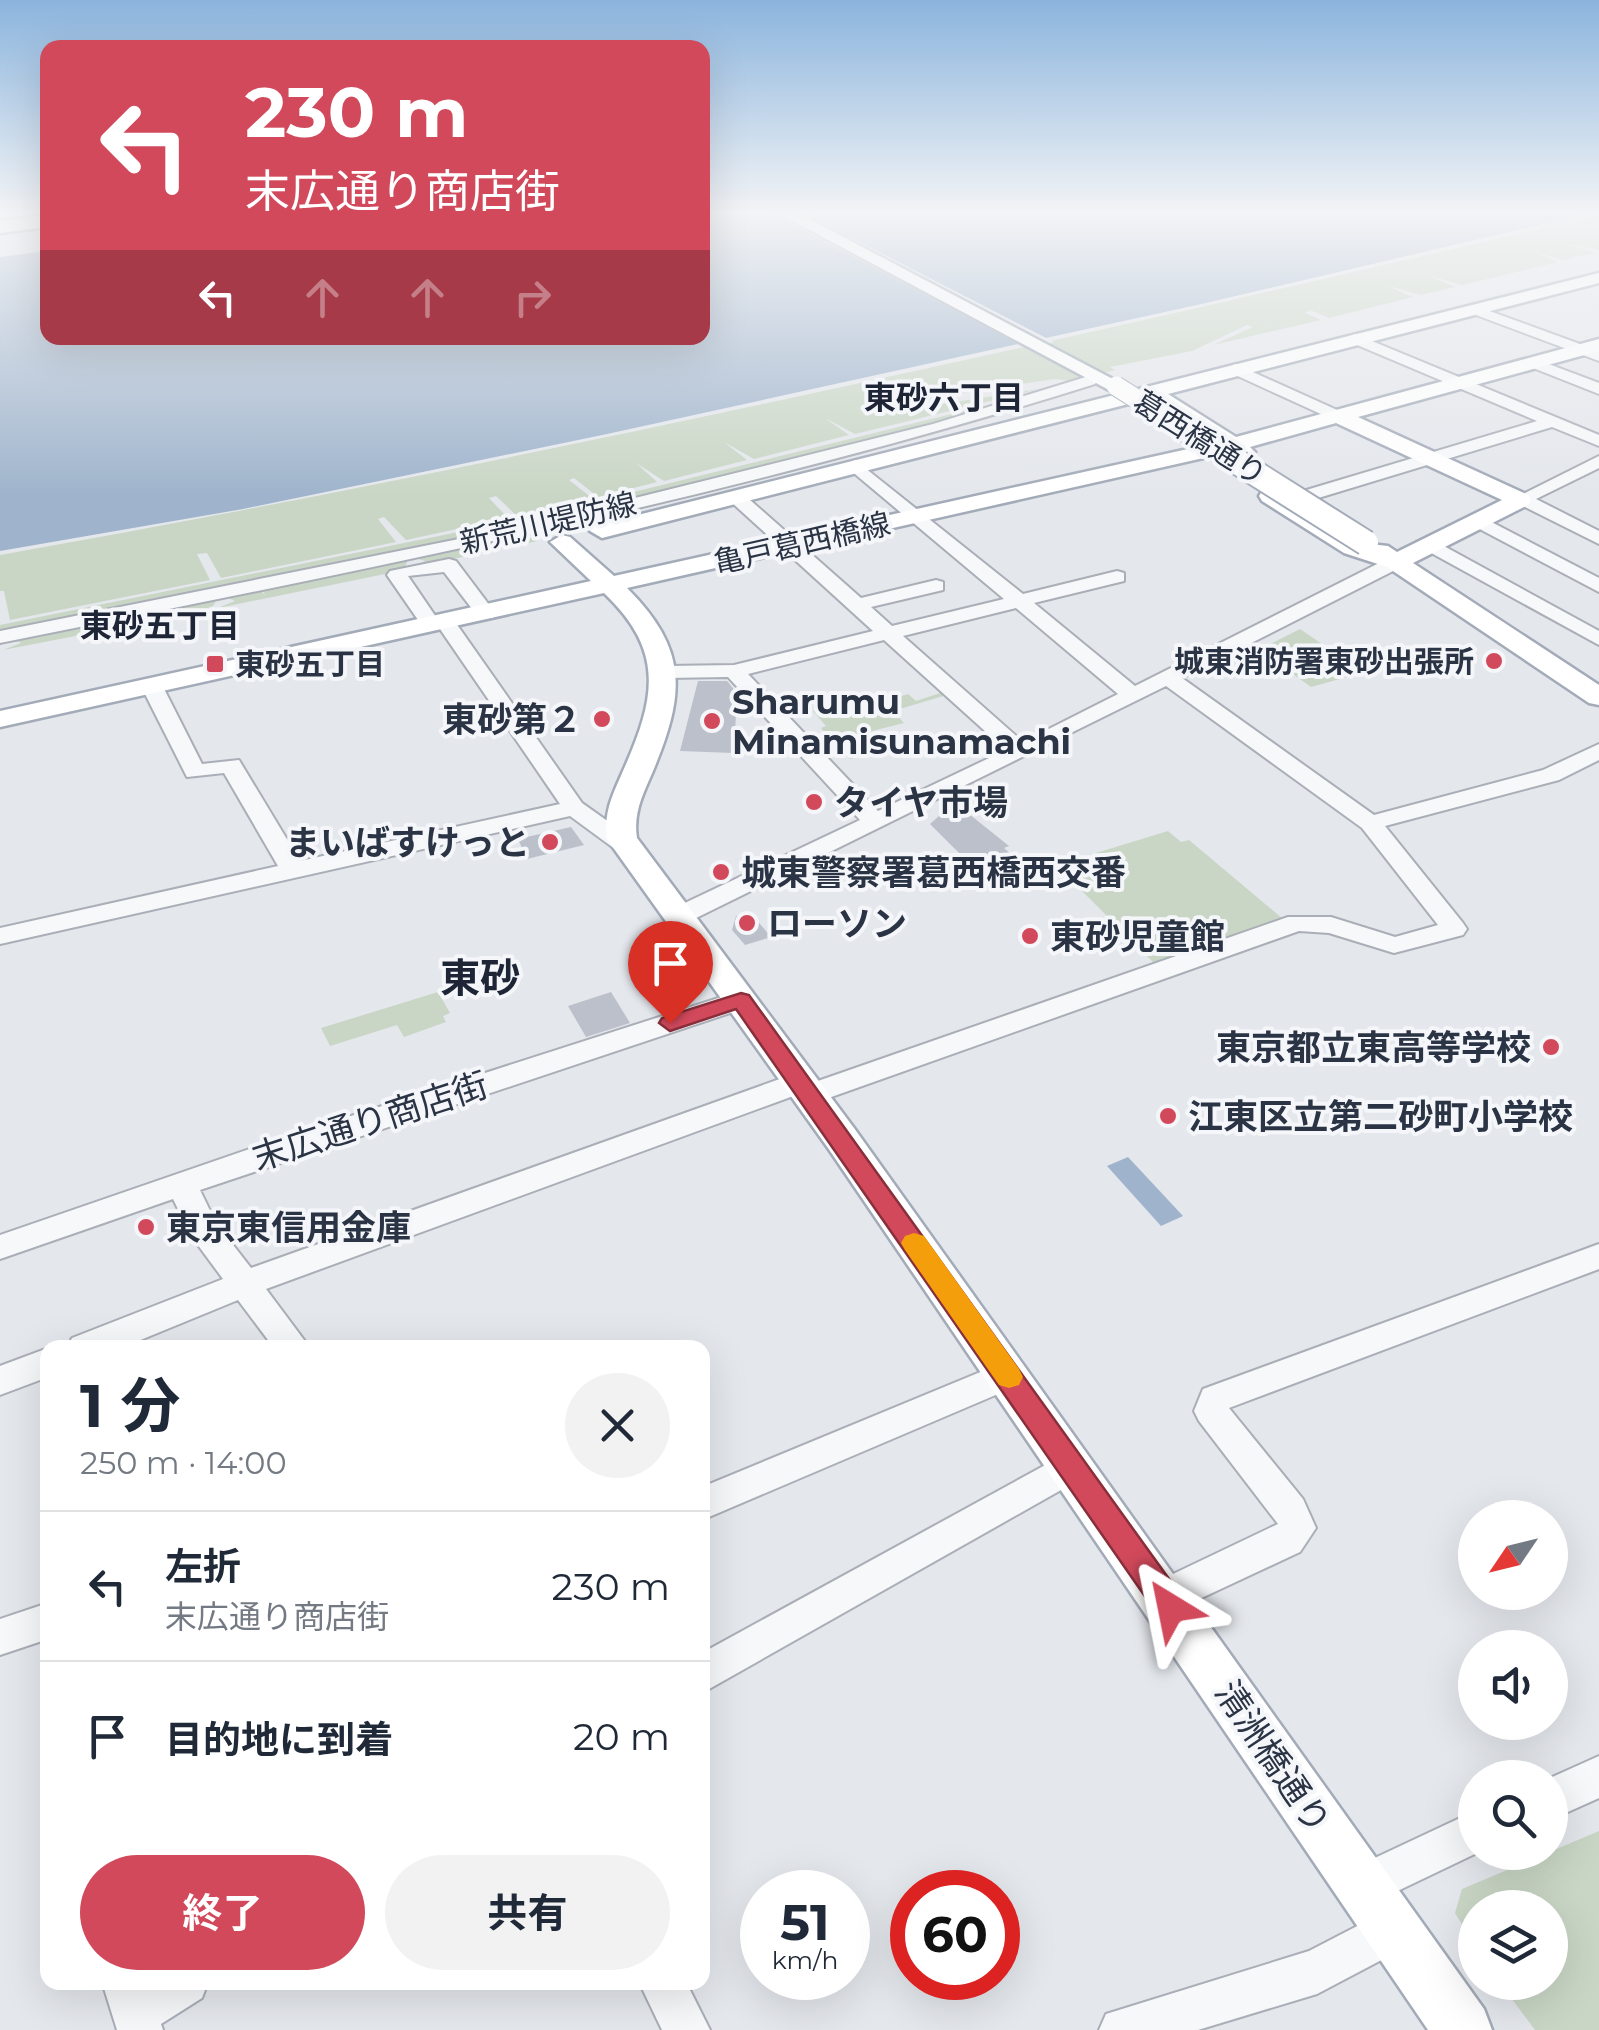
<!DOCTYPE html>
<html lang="ja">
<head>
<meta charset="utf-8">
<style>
  :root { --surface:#fff; --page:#f2f2f3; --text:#1f2937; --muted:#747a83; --line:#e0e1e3; --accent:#d1495b }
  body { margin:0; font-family:Montserrat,"Noto Sans JP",sans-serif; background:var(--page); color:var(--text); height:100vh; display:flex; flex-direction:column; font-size:38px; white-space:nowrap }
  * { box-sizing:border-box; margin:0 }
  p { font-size:32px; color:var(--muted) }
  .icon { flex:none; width:55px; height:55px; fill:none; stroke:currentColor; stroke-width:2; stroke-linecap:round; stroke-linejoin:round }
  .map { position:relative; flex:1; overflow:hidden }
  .details { position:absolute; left:40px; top:1340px; width:670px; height:650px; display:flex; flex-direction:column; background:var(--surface); border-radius:20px; box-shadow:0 10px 40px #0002 }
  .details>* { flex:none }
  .banner { position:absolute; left:40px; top:40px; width:670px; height:305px; border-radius:20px; box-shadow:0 10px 40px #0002; background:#d1495b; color:#fff; overflow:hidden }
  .needle { width:65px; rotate:235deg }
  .fabs { position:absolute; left:1458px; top:1500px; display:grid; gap:20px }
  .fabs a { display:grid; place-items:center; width:110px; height:110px; border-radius:50%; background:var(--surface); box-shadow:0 10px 40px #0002; font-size:50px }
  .speed { position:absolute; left:740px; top:1870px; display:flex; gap:20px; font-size:50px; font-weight:700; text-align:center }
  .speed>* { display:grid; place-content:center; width:130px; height:130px; border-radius:50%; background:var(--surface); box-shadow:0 10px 40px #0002; line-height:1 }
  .speed small { font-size:25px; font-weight:400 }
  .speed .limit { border:15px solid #d22; background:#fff; color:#111 }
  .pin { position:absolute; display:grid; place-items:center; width:85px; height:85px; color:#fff; margin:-102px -42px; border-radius:50% 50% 50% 0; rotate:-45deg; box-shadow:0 0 10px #0007 }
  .pin .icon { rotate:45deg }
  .me { position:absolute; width:110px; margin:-55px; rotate:325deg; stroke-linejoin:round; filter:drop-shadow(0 0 8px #0008) }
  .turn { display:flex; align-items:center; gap:35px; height:210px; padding:0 40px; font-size:45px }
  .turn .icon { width:130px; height:130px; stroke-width:2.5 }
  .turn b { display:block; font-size:70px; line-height:85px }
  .lanes { display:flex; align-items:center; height:95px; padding:0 40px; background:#0003; justify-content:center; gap:50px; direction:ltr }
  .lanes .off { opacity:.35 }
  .round { display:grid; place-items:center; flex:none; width:105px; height:105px; border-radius:52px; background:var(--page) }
  .head { display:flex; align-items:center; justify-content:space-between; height:170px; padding:0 40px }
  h1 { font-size:60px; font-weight:700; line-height:75px }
  .primary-button { display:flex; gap:20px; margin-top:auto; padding:20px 40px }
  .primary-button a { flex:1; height:115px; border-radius:60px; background:var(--accent); color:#fff; font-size:40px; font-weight:700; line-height:115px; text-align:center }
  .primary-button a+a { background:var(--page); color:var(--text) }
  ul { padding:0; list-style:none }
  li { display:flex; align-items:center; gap:30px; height:150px; padding:0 40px; border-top:2px solid var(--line) }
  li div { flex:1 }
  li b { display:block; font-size:38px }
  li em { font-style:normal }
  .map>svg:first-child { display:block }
  .green { fill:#c9d6c5 }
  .water { fill:#9fb4cc }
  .pier { fill:#e4e7ec }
  .building { fill:#bbc0ca }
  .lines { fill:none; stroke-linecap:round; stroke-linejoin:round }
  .minor-casing { stroke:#a9aeb7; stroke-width:4 }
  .major-casing { stroke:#a3abb8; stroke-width:5 }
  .highway-casing { stroke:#8b94a3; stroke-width:5 }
  .minor { fill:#f7f8fa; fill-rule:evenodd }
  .major { fill:#fff; fill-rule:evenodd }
  .highway { fill:#fff; fill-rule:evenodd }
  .major-bridge-far1-casing { stroke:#a3abb8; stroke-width:21; stroke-linecap:butt }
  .major-bridge-casing { stroke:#a3abb8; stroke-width:28; stroke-linecap:butt }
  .major-bridge-far1 { stroke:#fff; stroke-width:19 }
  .major-bridge { stroke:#fff; stroke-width:24 }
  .route { fill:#d1495b; stroke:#882f3b; stroke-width:2.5 }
  .slow { fill:#f59e0b }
  .poi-dot { fill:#d1495b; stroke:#f4f6f9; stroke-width:4 }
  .labels { text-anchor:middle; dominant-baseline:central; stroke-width:8; stroke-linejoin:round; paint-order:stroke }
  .far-street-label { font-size:30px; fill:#2b3445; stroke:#f4f6f9 }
  .far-poi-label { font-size:30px; font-weight:bold; fill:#2b3445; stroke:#f4f6f9; text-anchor:end }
  .far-neighbourhood-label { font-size:32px; font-weight:bold; fill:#1d2536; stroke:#f4f6f9 }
  .poi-label { font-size:35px; font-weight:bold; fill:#2b3445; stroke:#f4f6f9; text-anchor:start }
  .street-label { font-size:35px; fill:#2b3445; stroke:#f4f6f9 }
  .quarter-label { font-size:40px; font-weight:bold; fill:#1d2536; stroke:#f4f6f9 }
</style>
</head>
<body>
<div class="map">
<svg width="1599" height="2030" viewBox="0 0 1599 2030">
  <rect width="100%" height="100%" fill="#e4e7ec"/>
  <!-- green -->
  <g class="green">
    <path d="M1599,215V250L1569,244L1595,253L1564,260L1534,252L1558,262L1462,285L1430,276L1455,287L1421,295L1388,286L1413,297L1329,318L1310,310L1305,313L1321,320L1213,345L1253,327L1247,325L1192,351L1110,367L1115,370L1072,381L1054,379L879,406L922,407L1039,389L855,434L825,418L849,435L754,459L724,442L747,460L664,481L636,463L657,482L598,497L574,478L569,480L592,498L517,516L496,496L489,498L508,518L406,540L384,517L378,519L396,542L221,578L207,553L197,554L210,580L10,620L4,591H0V555C535,460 1068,339 1599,215Z"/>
    <path d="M1021,397L971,416L508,530L0,633V625L532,517Z"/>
    <path d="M527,536L537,541L411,568L425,561L416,558Z"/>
    <path d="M408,559L405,567L389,570L390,573L218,608L235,601L226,597L261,590L265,596L263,589Z"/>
    <path d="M217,599L213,606L194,613L3,650L21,643L13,638Z"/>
    <path d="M1300,629L1357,668L1354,675L1311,687L1259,650Z"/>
    <path d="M946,691L950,694L893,711L904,723L860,734L876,753L850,759L830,739L810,744L807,740L826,735L821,728L826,726L813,711L875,695L882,702L908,694L916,701Z"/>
    <path d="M1168,831L1181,842L1189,840L1283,919L1154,963L1063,872L1102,860L1096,853Z"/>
    <path d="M438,992L450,1013L443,1016L446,1022L404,1037L397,1025L330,1046L321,1028Z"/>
    <path d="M1599,1831V2030H1535L1500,1983L1550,1982V1908H1475V1946L1455,1913L1462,1889Z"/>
  </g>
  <!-- water -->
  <g class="water">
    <path d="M703,211H1599L1206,303L607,434L243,509L0,551V257L47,251L48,338H702Z"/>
    <path d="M1128,1157L1183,1216L1161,1226L1107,1166Z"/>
  </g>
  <!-- pier -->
  <path class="pier" d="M767,211H799L1054,342L1026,348Z"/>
  <!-- building -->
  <g class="building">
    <path d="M698,681H727L737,693L734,753L680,751Z"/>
    <path d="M964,810L1009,846L1004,848L1013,856L972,866L930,824L939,816Z"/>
    <path d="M571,827L584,845L527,859L518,839Z"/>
    <path d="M750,912L771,937L745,945L732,930L736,916Z"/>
    <path d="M611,992L630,1023L586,1037L568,1006Z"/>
  </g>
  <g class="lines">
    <!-- minor casing -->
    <g class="minor-casing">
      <g id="minor">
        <path d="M1473,305L1599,351V361L1468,312L1466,309Z"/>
        <path d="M1355,334L1599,435V446L1552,427L1315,499H1303V491L1537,421L1350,342V336Z"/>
        <path d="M1528,360H1538L1599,383V394L1528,366Z"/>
        <path d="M1235,364L1346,414L1348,417L1334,420L1229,372L1227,369Z"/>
        <path d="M1089,376L1097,381L1095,384C736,497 368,569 0,643V631L514,528L933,424Z"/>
        <path d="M1599,456V468L1536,499L1599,531V544L1511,500Z"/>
        <path d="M855,460L1023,594L1117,571L1124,573V581L1034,603L1135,686L1389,558H1403V566L1182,678L1374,815L1543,770L1599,744V760L1559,780L1385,826L1463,923L1467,929L1463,935L1394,953L1329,933L1299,931L820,1101H800L796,1095L266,1289L310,1348H274L238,1300L121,1348H67L72,1338L223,1279L192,1237L173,1199L0,1259V1235L273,1141L731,994H751L755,1000L751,1006L200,1190L216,1223L251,1268L791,1075H811L815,1082L1288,917H1331L1395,937L1438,925L1362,828L1166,686L688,922H670L666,916L670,910L860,820L728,677L667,678L656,672L667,666L734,665L873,631L729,500V492H741L861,598L936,580L943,582V590L871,607L892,626L1004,599L849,469L846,465ZM1016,608L1118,694L1023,742L903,636ZM884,640L1006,750L878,811L748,674Z"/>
        <path d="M1478,515L1599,578V592L1472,525L1469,521Z"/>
        <path d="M1431,539L1599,631V645L1424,549L1422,545Z"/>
        <path d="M449,559L456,561L493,610V618H479L444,572L408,576L438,620L453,619L582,803L637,842L640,847L637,852H619L570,816L0,944V928L278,866L224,773L187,777L141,686L144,681H160L202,764L239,760L300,861L560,804L440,629L425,630L387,575L390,571Z"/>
        <path d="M1599,1244V1269L1229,1408L1303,1499L1316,1528L1300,1552L1178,1609L1164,1614L1150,1609L1145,1597L1150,1585L1278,1524L1199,1421L1194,1411L1203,1389Z"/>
        <path d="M48,1348V1377L0,1395V1366Z"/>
        <path d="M1007,1361L1019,1365L1024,1375L1019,1385L702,1520V1487Z"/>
        <path d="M1071,1451L1084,1455L1089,1466L1084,1477L702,1693V1653Z"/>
        <path d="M48,1603V1639L0,1655V1619Z"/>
        <path d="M1599,1756V1798L1550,1820V1778Z"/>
        <path d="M1475,1811V1852H1479L1362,1908L1347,1901L1340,1886L1347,1871Z"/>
        <path d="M1392,1908L1408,1914L1414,1930L1408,1946L1317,1994L1198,2030H1099L1106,2014L1309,1951Z"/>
        <path d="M102,1982H208L202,1998L161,2024L163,2030H117Z"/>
        <path d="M639,1982H686L710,2030H662Z"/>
      </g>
    </g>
    <!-- major casing -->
    <g class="major-casing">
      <g id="major">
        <path d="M774,211H794L1126,386L1123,390H1109Z"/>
        <path d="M1599,273V283L1168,394L1236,437L1599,339V351L1358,417L1528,495L1531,500L1528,505L1413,563L1599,685V705L1589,703L1387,567L1344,553L1262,501L1259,496L1262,491H1278L1360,543L1388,546L1397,552L1502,500L1336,423L1250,447L1255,452L1244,459L1230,452L627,588C689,650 685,694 653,771C643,794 633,813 637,838L854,1128L1484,2009L1492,2030H1428L828,1148L607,839C603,813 613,794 623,771C655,699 666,652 604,593L0,727V711L591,581L550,542L562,535L570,537L614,576L1215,443L1148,399L602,538L590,531L594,526Z"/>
      </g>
    </g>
    <!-- highway casing -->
    <g class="highway-casing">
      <path id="highway" d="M48,215V227L0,233V221Z"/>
    </g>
    <!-- minor -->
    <use href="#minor" class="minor"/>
    <!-- major -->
    <use href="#major" class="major"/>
    <!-- highway -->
    <use href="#highway" class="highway"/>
    <!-- major-bridge-far1 casing -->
    <g class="major-bridge-far1-casing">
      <path id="major-bridge-far1" d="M1116,386L1162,415"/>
    </g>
    <!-- major-bridge casing -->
    <g class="major-bridge-casing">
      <path id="major-bridge" d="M1158,412L1366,543"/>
    </g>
    <!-- major-bridge-far1 -->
    <use href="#major-bridge-far1" class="major-bridge-far1"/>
    <!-- major-bridge -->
    <use href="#major-bridge" class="major-bridge"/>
  </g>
  <!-- sky -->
  <linearGradient id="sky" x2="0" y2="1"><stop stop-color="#8bb4dd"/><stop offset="0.43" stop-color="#f3f4f6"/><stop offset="1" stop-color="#f3f4f6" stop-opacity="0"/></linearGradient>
  <rect width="1599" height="495" fill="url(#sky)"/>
  <!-- route -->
  <path class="route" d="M741,993L749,995L1182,1597L1187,1608L1182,1618L1171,1622L1160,1618L736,1009L670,1031L659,1023L662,1018Z"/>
  <!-- slow -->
  <path class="slow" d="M914,1233L924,1236L1019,1369L1023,1377L1019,1385L1009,1388L999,1385L905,1250L901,1243L905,1236Z"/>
  <!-- markers -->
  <g class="poi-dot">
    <circle cx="1494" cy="661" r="10"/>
    <rect x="205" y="654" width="20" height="20" rx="5"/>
    <circle cx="602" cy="719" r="10"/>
    <circle cx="712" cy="721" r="10"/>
    <circle cx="814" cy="802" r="10"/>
    <circle cx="550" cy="842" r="10"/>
    <circle cx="721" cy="872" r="10"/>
    <circle cx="747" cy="923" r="10"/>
    <circle cx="1030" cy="936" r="10"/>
    <circle cx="1551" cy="1047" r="10"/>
    <circle cx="1168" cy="1116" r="10"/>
    <circle cx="146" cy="1227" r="10"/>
  </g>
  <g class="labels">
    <!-- far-street labels -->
    <g class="far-street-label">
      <text transform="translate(1200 438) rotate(32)">葛西橋通り</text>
      <text transform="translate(548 523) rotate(-13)">新荒川堤防線</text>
      <text transform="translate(802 543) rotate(-13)">亀戸葛西橋線</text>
    </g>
    <!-- far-poi labels -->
    <g class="far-poi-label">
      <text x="1474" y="661">城東消防署東砂出張所</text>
      <text x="235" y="664" text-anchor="start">東砂五丁目</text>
    </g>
    <!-- far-neighbourhood labels -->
    <g class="far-neighbourhood-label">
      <text x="944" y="397">東砂六丁目</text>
      <text x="160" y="625">東砂五丁目</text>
    </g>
    <!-- poi labels -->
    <g class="poi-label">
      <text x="732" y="701">Sharumu<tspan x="732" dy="40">Minamisunamachi</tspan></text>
      <text x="582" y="719" text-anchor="end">東砂第２</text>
      <text x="834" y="802">タイヤ市場</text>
      <text x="530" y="842" text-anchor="end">まいばすけっと</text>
      <text x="741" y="872">城東警察署葛西橋西交番</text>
      <text x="767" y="923">ローソン</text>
      <text x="1050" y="936">東砂児童館</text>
      <text x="1531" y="1047" text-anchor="end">東京都立東高等学校</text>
      <text x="1188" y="1116">江東区立第二砂町小学校</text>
      <text x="166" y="1227">東京東信用金庫</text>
    </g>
    <!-- street labels -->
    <g class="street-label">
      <text transform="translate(370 1121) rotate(-18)">末広通り商店街</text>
      <text transform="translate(1273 1757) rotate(56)">清洲橋通り</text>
    </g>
    <!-- quarter labels -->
    <g class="quarter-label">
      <text x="480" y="977">東砂</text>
    </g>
  </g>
</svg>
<div class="fabs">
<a><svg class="needle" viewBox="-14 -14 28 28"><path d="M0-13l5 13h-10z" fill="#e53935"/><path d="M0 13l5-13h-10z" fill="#747a83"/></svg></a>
<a><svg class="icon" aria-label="sound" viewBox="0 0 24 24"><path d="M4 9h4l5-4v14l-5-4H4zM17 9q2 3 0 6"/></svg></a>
<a><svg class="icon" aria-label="search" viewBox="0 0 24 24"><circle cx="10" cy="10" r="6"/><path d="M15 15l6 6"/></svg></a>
<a><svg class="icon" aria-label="layers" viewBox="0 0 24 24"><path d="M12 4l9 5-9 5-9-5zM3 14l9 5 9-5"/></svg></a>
</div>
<div class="speed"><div>51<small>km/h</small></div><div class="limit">60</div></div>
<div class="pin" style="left:670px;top:1023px;background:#d93025"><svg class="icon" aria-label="arrive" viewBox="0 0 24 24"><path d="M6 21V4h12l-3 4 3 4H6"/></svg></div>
<svg class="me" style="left:1171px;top:1608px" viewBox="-20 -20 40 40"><path d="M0-17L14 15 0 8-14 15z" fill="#d1495b" stroke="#fff" stroke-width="4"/></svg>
<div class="banner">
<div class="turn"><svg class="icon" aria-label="left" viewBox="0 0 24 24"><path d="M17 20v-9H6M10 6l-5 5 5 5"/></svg><div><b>230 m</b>末広通り商店街</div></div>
<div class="lanes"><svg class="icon" aria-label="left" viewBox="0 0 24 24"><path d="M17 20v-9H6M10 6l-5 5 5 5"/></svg><svg class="icon off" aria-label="ahead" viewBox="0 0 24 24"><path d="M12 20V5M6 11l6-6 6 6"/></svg><svg class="icon off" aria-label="ahead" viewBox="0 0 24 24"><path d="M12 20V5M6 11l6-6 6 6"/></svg><svg class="icon off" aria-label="right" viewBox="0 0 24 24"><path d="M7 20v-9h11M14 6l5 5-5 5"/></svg></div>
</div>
<section class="details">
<div class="head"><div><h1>1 分</h1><p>250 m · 14:00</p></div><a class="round"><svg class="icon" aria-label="close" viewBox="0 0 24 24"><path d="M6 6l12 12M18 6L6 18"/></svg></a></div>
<ul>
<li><svg class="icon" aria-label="left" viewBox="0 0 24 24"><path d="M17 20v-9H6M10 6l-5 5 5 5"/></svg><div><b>左折</b><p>末広通り商店街</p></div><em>230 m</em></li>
<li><svg class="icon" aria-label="arrive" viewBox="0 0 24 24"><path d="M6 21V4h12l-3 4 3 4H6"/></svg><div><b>目的地に到着</b></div><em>20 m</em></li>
</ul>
<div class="primary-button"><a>終了</a><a>共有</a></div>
</section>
</div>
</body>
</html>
